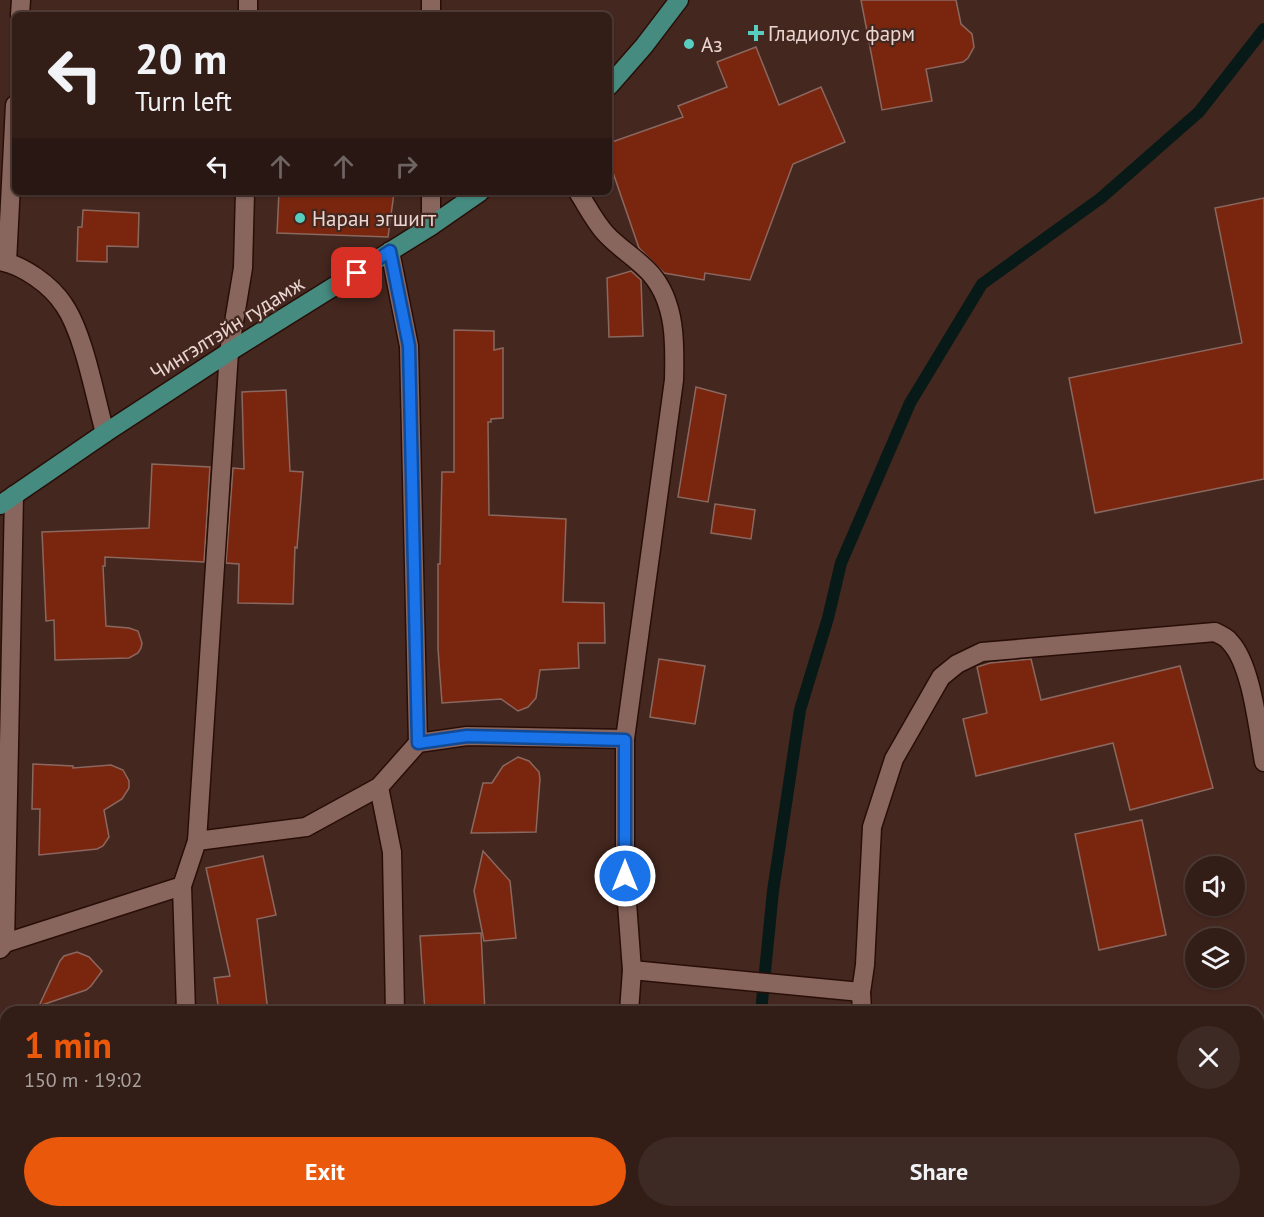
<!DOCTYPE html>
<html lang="en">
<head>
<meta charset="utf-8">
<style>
  :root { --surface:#331d17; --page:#3e2a24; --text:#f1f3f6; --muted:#a9a2a1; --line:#4e3b36; --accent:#ea580c }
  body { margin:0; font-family:"PT Sans",sans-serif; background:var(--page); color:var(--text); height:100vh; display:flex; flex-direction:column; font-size:22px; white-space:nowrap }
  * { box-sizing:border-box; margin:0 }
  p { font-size:20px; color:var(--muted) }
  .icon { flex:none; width:33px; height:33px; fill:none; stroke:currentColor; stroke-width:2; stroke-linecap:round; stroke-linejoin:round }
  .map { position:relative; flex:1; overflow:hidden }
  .side { position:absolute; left:0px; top:1006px; width:1264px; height:212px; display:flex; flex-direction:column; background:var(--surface); border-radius:18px 18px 0 0; box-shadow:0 2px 4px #0004,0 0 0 2px var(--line) }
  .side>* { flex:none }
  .hud { position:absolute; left:12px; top:12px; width:600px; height:183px; border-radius:9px; box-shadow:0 2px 4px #0004,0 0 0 2px var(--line); background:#331d17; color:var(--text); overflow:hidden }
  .buttons { position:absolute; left:1185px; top:856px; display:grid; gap:12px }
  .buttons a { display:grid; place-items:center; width:60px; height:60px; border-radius:50%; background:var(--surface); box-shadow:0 2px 4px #0004,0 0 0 2px var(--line); font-size:30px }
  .pin { position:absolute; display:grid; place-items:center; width:51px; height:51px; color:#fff; margin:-26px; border-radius:12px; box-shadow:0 3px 9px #0006 }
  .me { position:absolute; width:66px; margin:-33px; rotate:0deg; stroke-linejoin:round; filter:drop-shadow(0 0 4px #0008) }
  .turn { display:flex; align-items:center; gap:21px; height:126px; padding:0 24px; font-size:27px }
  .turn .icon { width:78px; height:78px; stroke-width:2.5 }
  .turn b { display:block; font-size:42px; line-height:51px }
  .lanes { display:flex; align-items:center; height:57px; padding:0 24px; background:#0003; justify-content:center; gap:30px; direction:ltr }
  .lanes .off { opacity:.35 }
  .round { display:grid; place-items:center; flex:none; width:63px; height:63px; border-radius:32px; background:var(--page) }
  .head { display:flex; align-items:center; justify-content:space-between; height:102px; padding:0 24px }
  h1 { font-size:36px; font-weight:800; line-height:45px; color:var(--accent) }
  .button { display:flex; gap:12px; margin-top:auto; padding:12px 24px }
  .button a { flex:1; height:69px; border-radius:36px; background:var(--accent); color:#fff; font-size:24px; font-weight:800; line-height:69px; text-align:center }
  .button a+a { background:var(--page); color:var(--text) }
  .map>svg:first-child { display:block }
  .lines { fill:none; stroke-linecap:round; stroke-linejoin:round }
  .stream { stroke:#081a17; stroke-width:12 }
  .building { fill:#7a260f; stroke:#8a685f; stroke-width:1.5 }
  .minor-casing { stroke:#290e08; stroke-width:21 }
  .major-casing { stroke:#290e08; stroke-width:21 }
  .minor { stroke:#88665d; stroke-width:18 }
  .major { stroke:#468b80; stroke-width:18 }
  .route-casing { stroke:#114b97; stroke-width:15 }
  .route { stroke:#1a73e8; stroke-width:10 }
  .poi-dot { fill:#58cec0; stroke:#44271f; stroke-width:2 }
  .labels { text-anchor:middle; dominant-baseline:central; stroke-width:4.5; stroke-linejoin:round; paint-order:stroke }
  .poi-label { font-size:21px; fill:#ead6d1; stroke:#44271f; text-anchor:start }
  .street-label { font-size:21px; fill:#ead6d1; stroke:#44271f }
</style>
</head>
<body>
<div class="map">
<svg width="1264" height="1217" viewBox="0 0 1264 1217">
  <rect width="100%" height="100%" fill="#44271f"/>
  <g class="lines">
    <!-- stream -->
    <g class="stream">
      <path d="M761,1012L773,891L800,710L828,618L841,563L910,403L982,284L1101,198L1199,112L1264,29"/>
      <path d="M742,1217V1212"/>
    </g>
  </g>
  <!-- building -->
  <g class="building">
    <path d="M861,0H956L961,24L972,34L974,47L968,58L963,62L926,69L932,101L882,110Z"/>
    <path d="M756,47L779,105L821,87L845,142L793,164L750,280L705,273L704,280L664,273L639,248L609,161V143L683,117L678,106L727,87L717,62Z"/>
    <path d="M279,192L394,193L388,237L277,233Z"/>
    <path d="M1264,198V479L1095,513L1069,378L1242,343L1215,208Z"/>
    <path d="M83,210L139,213L138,247L107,246V262L77,261L78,227H82Z"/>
    <path d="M631,271L641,280L643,336L609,337L607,278Z"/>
    <path d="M454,330L494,331V350L503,348V418L491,419V422H488L489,515L566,519L563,602L604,603L605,643H578L579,668L540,670L536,698L528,707L518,711L501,699L442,703L438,649V564H440L442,472H454Z"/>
    <path d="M696,387L726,395L708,502L678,497Z"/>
    <path d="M286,390L290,471L303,472L297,548L295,547L293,604L238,603L239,564L226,563L233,468L244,469L242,392Z"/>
    <path d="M152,464L210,467L204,562L105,557V566H103L106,626L129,628L138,631L142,643L141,648L138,653L129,658L55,660L54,620L46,621L42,532L149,528Z"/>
    <path d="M715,504L755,510L751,539L711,533Z"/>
    <path d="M659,659L705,666L695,724L650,717Z"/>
    <path d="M1031,659L1041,700L1180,666L1213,788L1130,810L1113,743L976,776L963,719L987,713L977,667L990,663Z"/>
    <path d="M518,757L529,761L539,772L540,779L536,832L471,833L483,783H492L503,766Z"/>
    <path d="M33,764L73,766V768L111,765L123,770L129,781V788L122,799L104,810L109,837L103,846L97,849L39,855L40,809H32Z"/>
    <path d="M1142,820L1166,935L1099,950L1075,834Z"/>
    <path d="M483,851L510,881L516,938L484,941L474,891Z"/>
    <path d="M263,856L276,915L257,919L268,1012H219L214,978L230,976L206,868Z"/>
    <path d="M481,933L485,1012H425L420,936Z"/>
    <path d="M77,952L89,957L102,971L91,986L86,990L39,1006L60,961L64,956Z"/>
  </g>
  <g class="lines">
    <!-- minor casing -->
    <g class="minor-casing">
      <g id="minor">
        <path d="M20,15L21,0"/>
        <path d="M248,15V0"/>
        <path d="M431,15V0"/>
        <path d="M431,192V226"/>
        <path d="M578,192C587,206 595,222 606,234C620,249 638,259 651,274C676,303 675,344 674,380L625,739V876L632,970L629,1012"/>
        <path d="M390,251L409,346L418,743"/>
        <path d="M0,261C23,265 51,285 64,305C84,334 95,397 105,433"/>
        <path d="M7,262L15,105"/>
        <path d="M379,787L392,852L395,1012"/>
        <path d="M197,841L229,352L243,268L245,192"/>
        <path d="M182,886L186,1012"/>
        <path d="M5,943L14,495"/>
        <path d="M0,949L5,943L182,886L197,841L306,827L379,787L418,743L467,736L625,739"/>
        <path d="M632,970L861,992"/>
        <path d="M862,1012L861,992L865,965L872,827L894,759L941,677L957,664L982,652L1215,632C1220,635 1227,637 1230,642C1252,665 1258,730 1264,762"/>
        <path d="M1258,1056L1264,1029"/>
        <path d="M1258,1071H1264"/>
        <path d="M195,1212V1217"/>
        <path d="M398,1212V1217"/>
        <path d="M0,1214V1217"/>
        <path d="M618,1217V1212"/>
        <path d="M850,1217L851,1212"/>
      </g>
    </g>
    <!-- major casing -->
    <g class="major-casing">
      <g id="major">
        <path d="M609,86L644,46L679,0"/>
        <path d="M0,505L105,433L229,352L431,226L480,192"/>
      </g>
    </g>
    <!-- minor -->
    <use href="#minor" class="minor"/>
    <!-- major -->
    <use href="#major" class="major"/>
  </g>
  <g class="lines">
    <!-- route casing -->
    <g class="route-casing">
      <path id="route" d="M357,273L390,251L409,346L418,743L467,736L625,740V876"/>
    </g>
    <!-- route -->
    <use href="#route" class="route"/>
  </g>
  <!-- markers -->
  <g class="poi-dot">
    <path d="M753 24h6v6h6v6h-6v6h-6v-6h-6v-6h6z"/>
    <circle cx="689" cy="44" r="6"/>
    <circle cx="300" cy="218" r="6"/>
  </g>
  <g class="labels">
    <!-- poi labels -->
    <g class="poi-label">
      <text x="768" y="33">Гладиолус фарм</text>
      <text x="701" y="44">Аз</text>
      <text x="312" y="218">Наран эгшигт</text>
    </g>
    <!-- street labels -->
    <g class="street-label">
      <text transform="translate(227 328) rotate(-32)">Чингэлтэйн гудамж</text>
    </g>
  </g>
</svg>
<div class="buttons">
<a><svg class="icon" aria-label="sound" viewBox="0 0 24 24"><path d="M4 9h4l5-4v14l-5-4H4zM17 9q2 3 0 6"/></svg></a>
<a><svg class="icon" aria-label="layers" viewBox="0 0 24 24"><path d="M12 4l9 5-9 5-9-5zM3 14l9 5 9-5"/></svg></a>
</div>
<div class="pin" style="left:357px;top:273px;background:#d93025"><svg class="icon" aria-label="arrive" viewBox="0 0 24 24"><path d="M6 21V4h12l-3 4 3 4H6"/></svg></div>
<svg class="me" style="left:625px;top:876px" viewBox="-20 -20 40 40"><circle r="17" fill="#1a73e8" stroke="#fff" stroke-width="3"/><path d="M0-11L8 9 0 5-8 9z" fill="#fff"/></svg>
<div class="hud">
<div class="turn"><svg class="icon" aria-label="left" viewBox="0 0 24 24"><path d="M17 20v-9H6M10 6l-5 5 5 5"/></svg><div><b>20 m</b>Turn left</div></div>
<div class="lanes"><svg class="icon" aria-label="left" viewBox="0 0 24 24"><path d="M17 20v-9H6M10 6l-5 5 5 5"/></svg><svg class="icon off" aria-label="ahead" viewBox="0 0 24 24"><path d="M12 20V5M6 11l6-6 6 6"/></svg><svg class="icon off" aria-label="ahead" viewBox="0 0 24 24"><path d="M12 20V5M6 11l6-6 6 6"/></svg><svg class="icon off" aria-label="right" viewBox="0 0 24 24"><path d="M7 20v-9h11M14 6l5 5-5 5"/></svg></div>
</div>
<section class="side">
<div class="head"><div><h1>1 min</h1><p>150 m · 19:02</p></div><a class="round"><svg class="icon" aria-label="close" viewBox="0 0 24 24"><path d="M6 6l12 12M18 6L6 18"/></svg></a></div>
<div class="button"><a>Exit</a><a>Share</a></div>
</section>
</div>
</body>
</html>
